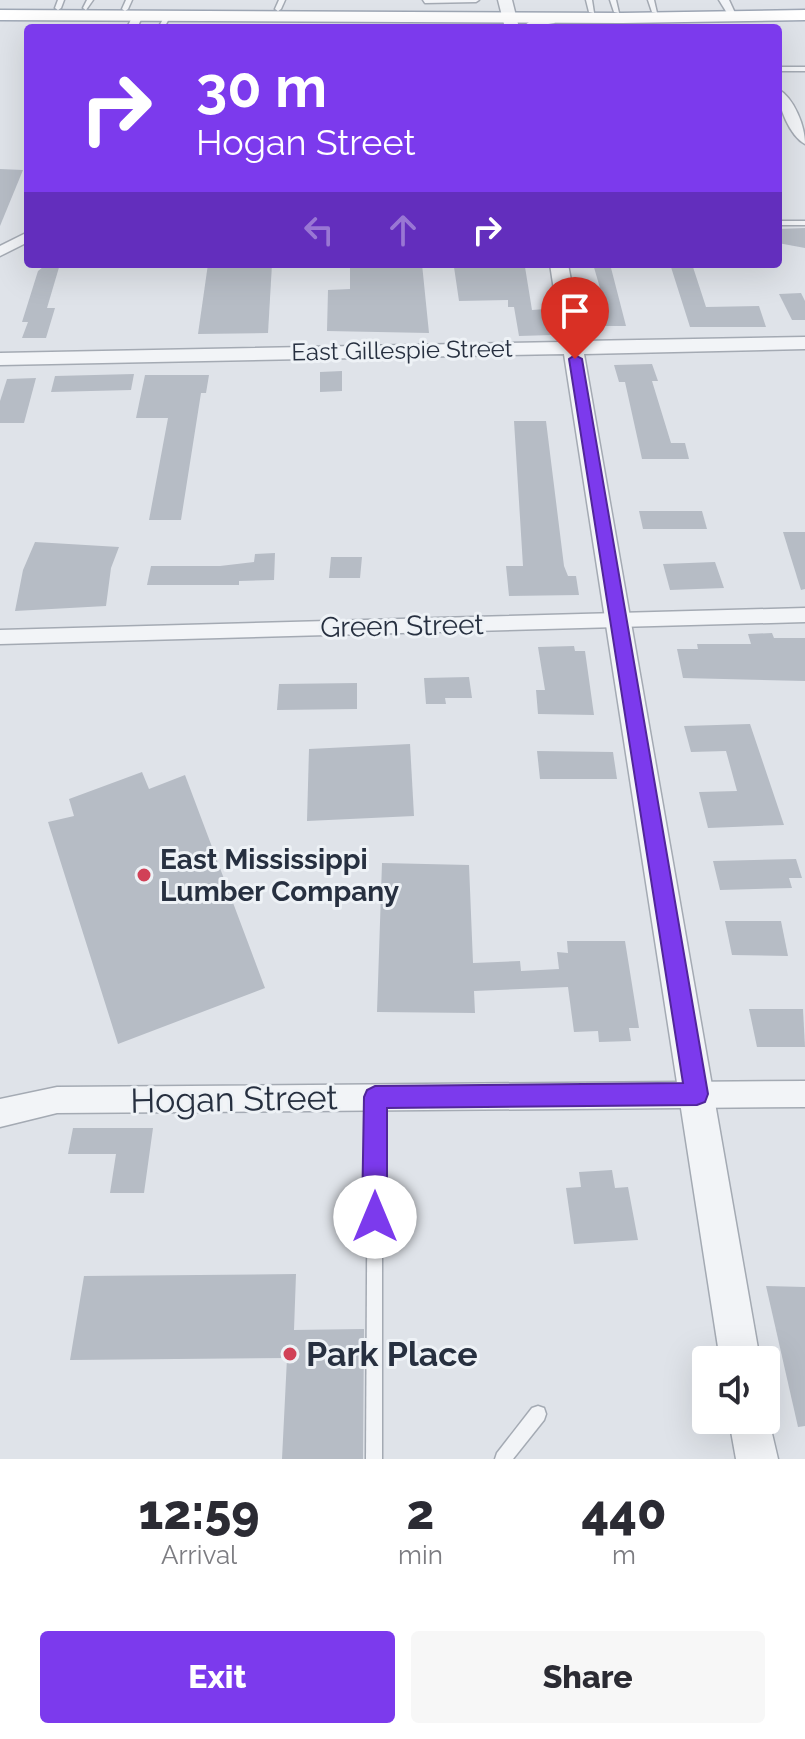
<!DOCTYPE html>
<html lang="en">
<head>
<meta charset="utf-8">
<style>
  :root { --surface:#fff; --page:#f7f7f7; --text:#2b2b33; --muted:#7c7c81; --accent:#7c3aed }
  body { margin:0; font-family:Raleway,sans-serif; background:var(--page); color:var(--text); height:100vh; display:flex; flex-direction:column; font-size:30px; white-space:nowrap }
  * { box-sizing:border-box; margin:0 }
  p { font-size:26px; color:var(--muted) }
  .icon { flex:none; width:44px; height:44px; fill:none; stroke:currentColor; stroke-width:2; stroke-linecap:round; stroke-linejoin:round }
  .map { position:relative; height:1459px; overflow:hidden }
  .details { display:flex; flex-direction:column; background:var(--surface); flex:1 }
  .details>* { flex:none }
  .top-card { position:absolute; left:24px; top:24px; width:758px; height:244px; border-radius:8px; box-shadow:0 8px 32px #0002; background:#7c3aed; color:#fff; overflow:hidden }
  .tools { position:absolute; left:692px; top:1346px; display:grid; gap:16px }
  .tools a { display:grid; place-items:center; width:88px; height:88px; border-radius:8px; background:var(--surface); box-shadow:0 8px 32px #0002; font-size:40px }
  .pin { position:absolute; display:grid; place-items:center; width:68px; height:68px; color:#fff; margin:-82px -34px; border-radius:50% 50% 50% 0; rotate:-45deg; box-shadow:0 0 8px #0007 }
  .pin .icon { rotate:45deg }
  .me { position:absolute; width:88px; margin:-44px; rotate:0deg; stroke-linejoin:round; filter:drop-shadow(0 0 6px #0008) }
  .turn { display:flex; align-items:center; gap:28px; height:168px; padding:0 40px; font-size:36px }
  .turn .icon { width:104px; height:104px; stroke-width:2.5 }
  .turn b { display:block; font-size:56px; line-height:68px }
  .lanes { display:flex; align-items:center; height:76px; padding:0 40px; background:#0003; justify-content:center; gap:40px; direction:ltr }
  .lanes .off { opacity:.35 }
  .eta { display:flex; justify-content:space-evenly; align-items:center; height:136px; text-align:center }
  .eta b { font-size:48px; font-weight:800; line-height:56px }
  .button { display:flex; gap:16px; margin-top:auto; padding:16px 40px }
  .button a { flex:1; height:92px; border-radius:8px; background:var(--accent); color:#fff; font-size:32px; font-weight:800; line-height:92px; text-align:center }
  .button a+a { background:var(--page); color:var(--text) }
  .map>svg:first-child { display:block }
  .building { fill:#b6bcc5 }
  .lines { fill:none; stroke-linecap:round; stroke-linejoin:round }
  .service-casing { stroke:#a4aab3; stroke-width:3 }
  .minor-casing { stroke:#a4aab3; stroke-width:3 }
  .tertiary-casing { stroke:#a4aab3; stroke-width:3 }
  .primary-casing { stroke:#9ea7b5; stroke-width:3 }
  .service { fill:#f2f4f7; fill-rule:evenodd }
  .minor { fill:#f2f4f7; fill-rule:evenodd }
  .tertiary { fill:#f2f4f7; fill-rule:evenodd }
  .primary { fill:#fff; fill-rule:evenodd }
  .route { fill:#7c3aed; stroke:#51269a; stroke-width:2 }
  .poi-dot { fill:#d14157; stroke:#eef2f6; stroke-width:3 }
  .labels { text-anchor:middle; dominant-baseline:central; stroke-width:6; stroke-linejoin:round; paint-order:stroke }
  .far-street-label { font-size:24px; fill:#273040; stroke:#eef2f6 }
  .street-label { font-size:28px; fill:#273040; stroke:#eef2f6 }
  .poi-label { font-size:28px; font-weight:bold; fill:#273040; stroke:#eef2f6; text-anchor:start }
  .near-street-label { font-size:34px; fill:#273040; stroke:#eef2f6 }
  .near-poi-label { font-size:34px; font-weight:bold; fill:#273040; stroke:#eef2f6; text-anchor:start }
</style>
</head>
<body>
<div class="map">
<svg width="805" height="1459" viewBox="0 0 805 1459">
  <rect width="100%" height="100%" fill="#dfe3e9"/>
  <!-- building -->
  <g class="building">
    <path d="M0,169L23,170L0,226Z"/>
    <path d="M805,228V248L778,243V229Z"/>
    <path d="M47,264H60L47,308H55L46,338H22L28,322H22L38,271Z"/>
    <path d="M208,264H272L268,333L198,334Z"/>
    <path d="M350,264H422L429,333L327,331L328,290L350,289Z"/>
    <path d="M494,264L525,267L532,310L546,309L552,335L519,336L514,307H508V300L459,301L454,267H494Z"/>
    <path d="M593,264H610L626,326H603L594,288H600Z"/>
    <path d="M670,264H692L706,307L759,306L766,327H690Z"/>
    <path d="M801,293L805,301V320H792L779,294Z"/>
    <path d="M652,364L658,381H652L671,443H685L689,459H642L625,382H619L614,365Z"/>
    <path d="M342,371V391L320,392V372Z"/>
    <path d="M134,374L131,390L51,392L55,376Z"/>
    <path d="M145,375H209L206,393H201L181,520H149L168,418H136Z"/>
    <path d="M36,378L24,423H0V401L7,379Z"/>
    <path d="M514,421H546L564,566L568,576H576L579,595L509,596L506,566H523Z"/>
    <path d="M639,511H702L707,529H643Z"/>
    <path d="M783,532H805V589L801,590Z"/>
    <path d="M35,542L119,547L111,568L106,606L15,611L23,570Z"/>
    <path d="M275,553L274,580L239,581V585H147L151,566H220L254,562L255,554Z"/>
    <path d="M331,557H362L360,578H329Z"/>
    <path d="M715,562L724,588L670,590L663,564Z"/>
    <path d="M772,633L774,638H805V681L683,678L677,649H698L697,644H751L748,634Z"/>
    <path d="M574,646L575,651H585L594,715L538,714L536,690H545L538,647Z"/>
    <path d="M469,677L472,698H445L446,704H426L424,678Z"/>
    <path d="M357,683V709L277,710L279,684Z"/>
    <path d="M750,724L784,825L708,828L699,792L737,791L726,751L691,752L684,726Z"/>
    <path d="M410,744L414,816L307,821L309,749Z"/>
    <path d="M537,751L613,752L617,779H540Z"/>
    <path d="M142,772L149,789L185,775L265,988L118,1044L48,822L74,816L69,799Z"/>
    <path d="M796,859L802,878H789L792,888L720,890L713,861Z"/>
    <path d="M382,863L469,865L473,963L520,961L521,971L559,969L557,952L568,953L567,941H625L639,1028H629L631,1041L599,1042L598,1031L574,1032L568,987L474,991L475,1013L377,1012Z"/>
    <path d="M725,921H781L788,956L732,955Z"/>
    <path d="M749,1009H803L805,1047H757Z"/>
    <path d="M73,1128H153L144,1193H110L116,1154H68Z"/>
    <path d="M612,1170L615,1188L628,1187L638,1240L574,1244L566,1188L581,1187L579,1172Z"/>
    <path d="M296,1274L294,1330L364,1329L363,1459H282L287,1358L70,1360L84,1276Z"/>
    <path d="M766,1286L805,1287V1426L798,1427Z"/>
  </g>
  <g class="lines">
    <!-- service casing -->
    <g class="service-casing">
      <g id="service">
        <path d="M58,0H64L61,8L58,10L55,8Z"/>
        <path d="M87,0H93L86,10L83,8Z"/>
        <path d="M126,0H132L128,9L125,11L122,9Z"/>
        <path d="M279,0H285L281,9L278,11L275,9Z"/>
        <path d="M423,0H479L476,2L425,3Z"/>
        <path d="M586,0H592L594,13L589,12Z"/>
        <path d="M610,0H616L619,13L614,12Z"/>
        <path d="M648,0H654L657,13L652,12Z"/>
        <path d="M166,14L171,15L164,28H158Z"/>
        <path d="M553,20L555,23L521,28L529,22Z"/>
        <path d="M315,26H352L355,28H312Z"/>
        <path d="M453,26L470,28H450Z"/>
        <rect x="778" y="67" width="27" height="4"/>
        <rect x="778" y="221" width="27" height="4"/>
        <path d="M375,1091L380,1093L382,1098V1459H366L368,1098L370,1093Z"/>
        <path d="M538,1406L544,1408L546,1414L544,1420L513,1459H495L497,1453L532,1408Z"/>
      </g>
    </g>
    <!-- minor casing -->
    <g class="minor-casing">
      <g id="minor">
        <path d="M719,0H729L735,13H727Z"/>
        <path d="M138,12L143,15L137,28H127L134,13Z"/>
        <path d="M778,89C794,98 805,126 805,144C790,136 778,107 778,89Z"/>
        <path d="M28,232V242L0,256V246Z"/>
        <path d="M805,608V622L0,644V630Z"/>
        <path d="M805,1081V1107L57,1113L0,1127V1099L57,1087Z"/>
      </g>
    </g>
    <!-- tertiary casing -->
    <g class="tertiary-casing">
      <g id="tertiary">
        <path d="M498,0H512L519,28H505Z"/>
        <path d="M550,264H568L582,341L805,337V349L584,354L760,1360H720L564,354L0,365V353L562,342Z"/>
        <path d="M766,1408L778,1459H736L729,1420H766Z"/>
      </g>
    </g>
    <!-- primary casing -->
    <g class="primary-casing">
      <path id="primary" d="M0,10L622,13L805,10V20L622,23L0,20Z"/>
    </g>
    <!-- service -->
    <use href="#service" class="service"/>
    <!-- minor -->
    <use href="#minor" class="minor"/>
    <!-- tertiary -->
    <use href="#tertiary" class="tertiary"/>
    <!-- primary -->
    <use href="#primary" class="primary"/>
  </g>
  <!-- route -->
  <path class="route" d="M575,355L582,359L708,1094L705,1102L697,1105L387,1108V1217L383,1225L375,1229L366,1225L362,1217L364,1097L367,1090L375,1086L683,1083L569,359Z"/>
  <!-- markers -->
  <g class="poi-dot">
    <circle cx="144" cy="875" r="8"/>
    <circle cx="290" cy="1354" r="8"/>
  </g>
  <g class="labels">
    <!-- far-street labels -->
    <g class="far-street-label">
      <text transform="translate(402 350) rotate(-1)">East Gillespie Street</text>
    </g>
    <!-- street labels -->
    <g class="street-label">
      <text transform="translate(402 626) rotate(-1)">Green Street</text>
    </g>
    <!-- poi labels -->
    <g class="poi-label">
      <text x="160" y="859">East Mississippi<tspan x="160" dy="32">Lumber Company</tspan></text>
    </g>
    <!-- near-street labels -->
    <g class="near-street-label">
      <text transform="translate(234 1099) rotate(-1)">Hogan Street</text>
    </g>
    <!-- near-poi labels -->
    <g class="near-poi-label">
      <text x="306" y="1354">Park Place</text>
    </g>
  </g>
</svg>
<div class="tools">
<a><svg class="icon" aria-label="sound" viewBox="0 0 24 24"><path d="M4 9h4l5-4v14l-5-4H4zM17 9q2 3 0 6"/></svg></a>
</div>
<div class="pin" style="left:575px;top:359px;background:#d93025"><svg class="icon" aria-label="arrive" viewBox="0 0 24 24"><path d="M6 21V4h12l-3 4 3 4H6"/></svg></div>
<svg class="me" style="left:375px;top:1217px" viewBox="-20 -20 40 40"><circle r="19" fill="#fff"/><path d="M0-13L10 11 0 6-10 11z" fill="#7c3aed"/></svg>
<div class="top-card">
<div class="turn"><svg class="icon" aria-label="right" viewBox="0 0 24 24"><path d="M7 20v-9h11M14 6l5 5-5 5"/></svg><div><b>30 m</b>Hogan Street</div></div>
<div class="lanes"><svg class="icon off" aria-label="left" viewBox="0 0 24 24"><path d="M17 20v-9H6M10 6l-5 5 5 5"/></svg><svg class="icon off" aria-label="ahead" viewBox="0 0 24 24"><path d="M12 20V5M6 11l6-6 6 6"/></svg><svg class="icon" aria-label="right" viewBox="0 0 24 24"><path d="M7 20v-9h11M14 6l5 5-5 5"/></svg></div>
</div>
</div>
<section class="details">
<div class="eta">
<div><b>12:59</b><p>Arrival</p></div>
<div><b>2</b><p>min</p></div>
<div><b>440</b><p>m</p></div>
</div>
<div class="button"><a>Exit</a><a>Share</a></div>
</section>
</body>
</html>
